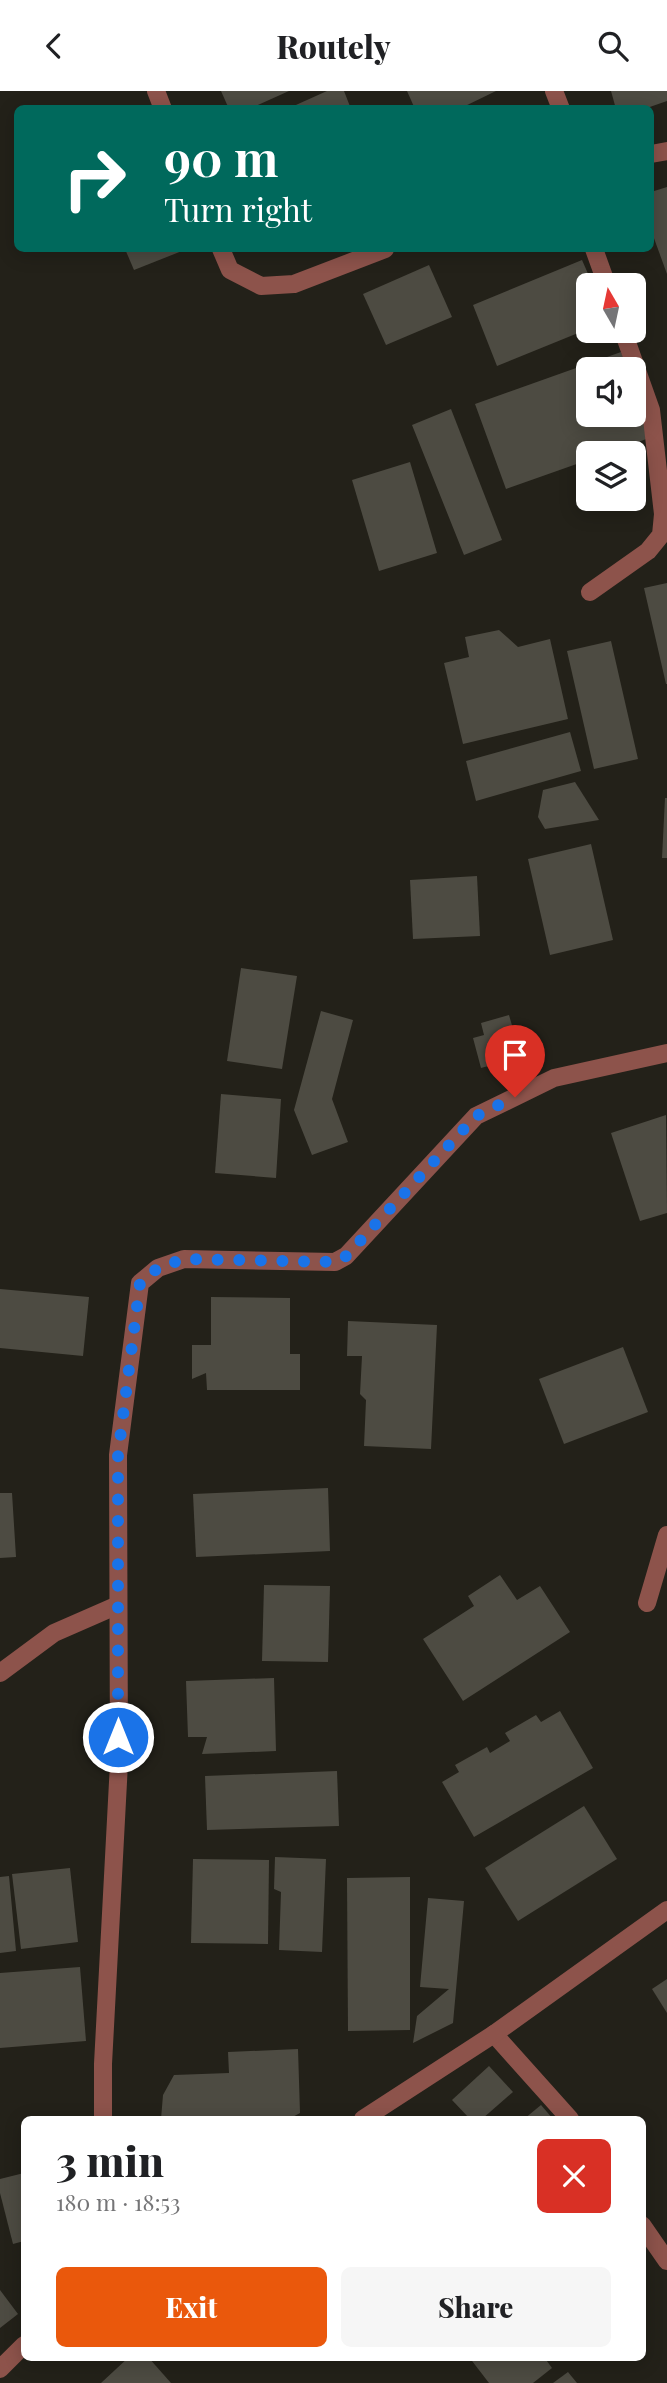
<!DOCTYPE html>
<html lang="en">
<head>
<meta charset="utf-8">
<style>
  :root { --surface:#fff; --page:#f6f6f6; --text:#202124; --muted:#757577; --accent:#ea580c }
  body { margin:0; font-family:"Playfair Display",serif; background:var(--page); color:var(--text); height:100vh; display:flex; flex-direction:column; font-size:26px; white-space:nowrap }
  * { box-sizing:border-box; margin:0 }
  p { font-size:23px; color:var(--muted) }
  .icon { flex:none; width:38px; height:38px; fill:none; stroke:currentColor; stroke-width:2; stroke-linecap:round; stroke-linejoin:round }
  .map { position:relative; flex:1; overflow:hidden }
  .sheet { position:absolute; left:21px; top:2025px; width:625px; height:245px; display:flex; flex-direction:column; background:var(--surface); border-radius:10px; box-shadow:0 4px 18px #0003 }
  .sheet>* { flex:none }
  .top-card { position:absolute; left:14px; top:14px; width:640px; height:147px; border-radius:10px; box-shadow:0 4px 18px #0003; background:#00695c; color:#fff; overflow:hidden }
  .needle { width:46px; rotate:351deg }
  .buttons { position:absolute; left:576px; top:182px; display:grid; gap:14px }
  .buttons a { display:grid; place-items:center; width:70px; height:70px; border-radius:10px; background:var(--surface); box-shadow:0 4px 18px #0003; font-size:35px }
  .pin { position:absolute; display:grid; place-items:center; width:60px; height:60px; color:#fff; margin:-72px -30px; border-radius:50% 50% 50% 0; rotate:-45deg; box-shadow:0 0 7px #0007 }
  .pin .icon { rotate:45deg }
  .me { position:absolute; width:77px; margin:-38px; rotate:0deg; stroke-linejoin:round; filter:drop-shadow(0 0 5px #0008) }
  .turn { display:flex; align-items:center; gap:24px; height:147px; padding:0 35px; font-size:32px }
  .turn .icon { width:91px; height:91px; stroke-width:2.5 }
  .turn b { display:block; font-size:49px; line-height:60px }
  .round { display:grid; place-items:center; flex:none; width:74px; height:74px; border-radius:10px; background:var(--page) }
  .overview { display:flex; align-items:center; justify-content:space-between; height:119px; padding:0 35px }
  h1 { font-size:42px; font-weight:800; line-height:52px }
  .primary-button { display:flex; gap:14px; margin-top:auto; padding:14px 35px }
  .primary-button a { flex:1; height:80px; border-radius:10px; background:var(--accent); color:#fff; font-size:28px; font-weight:800; line-height:80px; text-align:center }
  .primary-button a+a { background:var(--page); color:var(--text) }
  header { display:flex; justify-content:space-between; align-items:center; height:91px; padding:0 35px; background:var(--surface); font-size:32px; font-weight:800 }
  .map>svg:first-child { display:block }
  .building { fill:#4d4b42 }
  .lines { fill:none; stroke-linecap:round; stroke-linejoin:round }
  .minor { stroke:#8d534b; stroke-width:18 }
  .route { stroke:#1a73e8; stroke-width:12; stroke-dasharray:0 21.6 }
</style>
</head>
<body>
<header><svg class="icon" aria-label="back" viewBox="0 0 24 24"><path d="M15 5l-7 7 7 7"/></svg>Routely<svg class="icon" aria-label="search" viewBox="0 0 24 24"><circle cx="10" cy="10" r="6"/><path d="M15 15l6 6"/></svg></header>
<div class="map">
<svg width="667" height="2292" viewBox="0 0 667 2292">
  <rect width="100%" height="100%" fill="#232119"/>
  <!-- building -->
  <g class="building">
    <path d="M221,0H289L249,18H229Z"/>
    <path d="M327,0H344L351,18H287Z"/>
    <path d="M407,0H496L459,18H415Z"/>
    <path d="M611,0H667V10L644,18H616Z"/>
    <path d="M667,96V183L651,139V101Z"/>
    <path d="M125,158H187L134,179Z"/>
    <path d="M582,169L593,194H588V238L497,275L473,214Z"/>
    <path d="M429,174L452,226L386,254L363,203Z"/>
    <path d="M621,261L628,278H588V324H634V296L652,346L607,362H588V369L506,398L475,313Z"/>
    <path d="M451,318L502,449L464,464L412,334Z"/>
    <path d="M410,371L437,462L379,480L352,389Z"/>
    <path d="M667,492V593H666L644,497Z"/>
    <path d="M499,539L518,556L550,548L568,628L463,653L444,572L469,566L465,546Z"/>
    <path d="M611,550L638,668L594,678L567,560Z"/>
    <path d="M570,641L581,680L476,710L466,670Z"/>
    <path d="M575,691L599,729L545,738L538,726L543,699Z"/>
    <path d="M665,707H667V767H662Z"/>
    <path d="M591,753L613,849L550,864L528,768Z"/>
    <path d="M477,785L480,845L413,848L410,789Z"/>
    <path d="M241,877L297,885L282,978L227,970Z"/>
    <path d="M321,920L353,929L332,1008L348,1051L312,1064L294,1019Z"/>
    <path d="M509,924L521,966L481,977L473,947L484,944L481,932Z"/>
    <path d="M221,1003L281,1008L276,1087L215,1082Z"/>
    <path d="M666,1024L667,1122L640,1130L611,1042Z"/>
    <path d="M0,1198L89,1206L83,1265L0,1257Z"/>
    <path d="M211,1206L290,1207V1263H300V1299H207L206,1282L192,1288V1254H211Z"/>
    <path d="M348,1230L437,1234L431,1358L364,1355L366,1309L360,1303L362,1265H347Z"/>
    <path d="M623,1256L648,1321L564,1353L539,1288Z"/>
    <path d="M328,1397L330,1460L196,1466L193,1403Z"/>
    <path d="M0,1402H12L16,1466L0,1467Z"/>
    <path d="M500,1484L517,1509L540,1495L570,1541L463,1610L423,1548L474,1515L468,1505Z"/>
    <path d="M264,1494L330,1495L328,1571L262,1570Z"/>
    <path d="M274,1587L276,1660L202,1663L207,1646H188L186,1590Z"/>
    <path d="M560,1620L593,1677L474,1746L442,1691L459,1681L455,1674L487,1656L490,1662L510,1650L505,1642L536,1624L541,1631Z"/>
    <path d="M337,1680L339,1735L207,1739L205,1685Z"/>
    <path d="M584,1715L617,1768L518,1830L485,1777Z"/>
    <path d="M275,1766L326,1768L322,1861L279,1859L281,1801L274,1798Z"/>
    <path d="M193,1768L269,1769L268,1853L191,1852Z"/>
    <path d="M70,1777L78,1851L21,1858L12,1783Z"/>
    <path d="M9,1785L16,1860L0,1862V1786Z"/>
    <path d="M410,1786V1939L348,1940L347,1787Z"/>
    <path d="M428,1807L464,1810L453,1932L413,1952L417,1925L449,1898L420,1896Z"/>
    <path d="M80,1876L86,1950L0,1957V1882Z"/>
    <path d="M667,1888V1922L652,1898Z"/>
    <path d="M298,1958L300,2022L289,2028H161L163,2004L174,1984L229,1982L228,1961Z"/>
    <path d="M489,1975L513,2001L482,2028H470L452,2009Z"/>
    <path d="M541,2014L553,2028H524Z"/>
    <path d="M24,2082V2150L13,2153L0,2102V2088Z"/>
    <path d="M0,2199L18,2223L0,2237Z"/>
    <path d="M129,2266H148L171,2292H101Z"/>
    <path d="M469,2266H544L552,2277L533,2292H489Z"/>
    <path d="M568,2281L577,2292H553Z"/>
  </g>
  <g class="lines">
    <!-- minor -->
    <g class="minor">
      <path d="M156,0L163,18"/>
      <path d="M554,0L561,18"/>
      <path d="M651,63L667,60"/>
      <path d="M221,158L230,179L261,195L294,193L385,158"/>
      <path d="M594,158L607,194"/>
      <path d="M590,501L648,460L661,444L663,423L651,319L623,240"/>
      <path d="M647,1512L667,1444"/>
      <path d="M0,1582L54,1542L118,1514"/>
      <path d="M494,1943L570,2028"/>
      <path d="M103,2028V1973L119,1672L118,1364L140,1192L158,1177L184,1168L335,1171L346,1165L476,1025L554,987L667,962"/>
      <path d="M363,2028L494,1943L667,1819"/>
      <path d="M642,2134L667,2170"/>
      <path d="M0,2278L24,2254"/>
    </g>
  </g>
  <g class="lines">
    <!-- route -->
    <path class="route" d="M118,1646V1364L140,1192L158,1177L184,1168L335,1171L346,1165L476,1025L515,1006"/>
  </g>
</svg>
<div class="buttons">
<a><svg class="needle" viewBox="-14 -14 28 28"><path d="M0-13l5 13h-10z" fill="#e53935"/><path d="M0 13l5-13h-10z" fill="#757577"/></svg></a>
<a><svg class="icon" aria-label="sound" viewBox="0 0 24 24"><path d="M4 9h4l5-4v14l-5-4H4zM17 9q2 3 0 6"/></svg></a>
<a><svg class="icon" aria-label="layers" viewBox="0 0 24 24"><path d="M12 4l9 5-9 5-9-5zM3 14l9 5 9-5"/></svg></a>
</div>
<div class="pin" style="left:515px;top:1006px;background:#d93025"><svg class="icon" aria-label="arrive" viewBox="0 0 24 24"><path d="M6 21V4h12l-3 4 3 4H6"/></svg></div>
<svg class="me" style="left:118px;top:1646px" viewBox="-20 -20 40 40"><circle r="17" fill="#1a73e8" stroke="#fff" stroke-width="3"/><path d="M0-11L8 9 0 5-8 9z" fill="#fff"/></svg>
<div class="top-card">
<div class="turn"><svg class="icon" aria-label="right" viewBox="0 0 24 24"><path d="M7 20v-9h11M14 6l5 5-5 5"/></svg><div><b>90 m</b>Turn right</div></div>
</div>
<section class="sheet">
<div class="overview"><div><h1>3 min</h1><p>180 m · 18:53</p></div><a class="round" style="background:#d93025;color:#fff"><svg class="icon" aria-label="close" viewBox="0 0 24 24"><path d="M6 6l12 12M18 6L6 18"/></svg></a></div>
<div class="primary-button"><a>Exit</a><a>Share</a></div>
</section>
</div>
</body>
</html>
